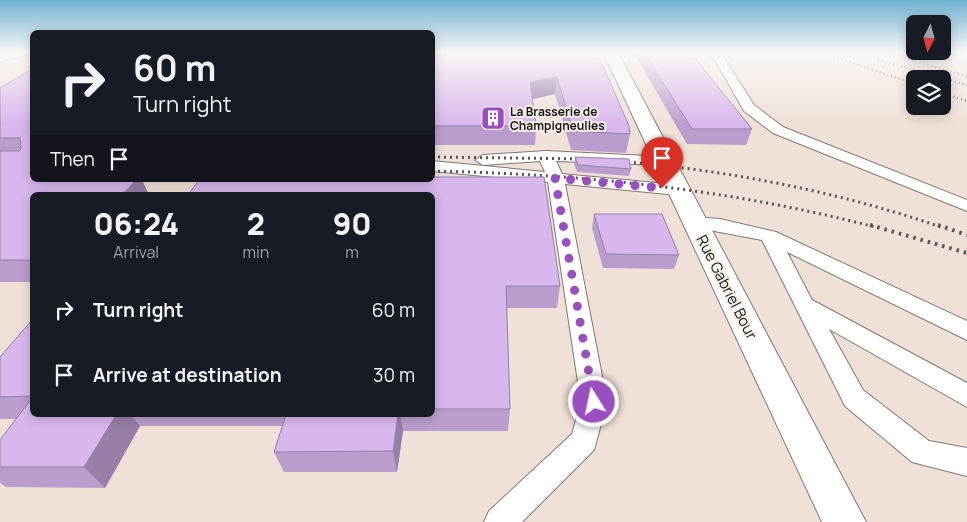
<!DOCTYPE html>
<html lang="en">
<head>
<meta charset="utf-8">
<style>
  :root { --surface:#171b24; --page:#20242c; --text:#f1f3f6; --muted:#9ea1a6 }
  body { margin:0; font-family:Manrope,sans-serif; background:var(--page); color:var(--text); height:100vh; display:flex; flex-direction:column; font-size:19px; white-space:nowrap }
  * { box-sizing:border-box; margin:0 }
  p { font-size:16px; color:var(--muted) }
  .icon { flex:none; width:28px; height:28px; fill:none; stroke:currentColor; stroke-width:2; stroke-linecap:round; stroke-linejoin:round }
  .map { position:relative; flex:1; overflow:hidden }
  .sheet { position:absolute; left:30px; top:192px; width:405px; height:225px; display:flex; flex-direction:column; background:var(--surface); border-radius:8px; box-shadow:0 2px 12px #0003 }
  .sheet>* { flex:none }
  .guide { position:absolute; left:30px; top:30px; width:405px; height:152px; border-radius:8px; box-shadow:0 2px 12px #0003; background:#171b24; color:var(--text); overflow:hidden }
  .needle { width:32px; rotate:186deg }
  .tools { position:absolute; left:906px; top:15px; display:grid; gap:10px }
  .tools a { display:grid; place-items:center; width:45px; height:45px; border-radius:8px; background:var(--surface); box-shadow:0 2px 12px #0003; font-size:25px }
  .pin { position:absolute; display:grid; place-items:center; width:42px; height:42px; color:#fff; margin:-51px -21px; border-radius:50% 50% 50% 0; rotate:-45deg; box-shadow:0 0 5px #0007 }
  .pin .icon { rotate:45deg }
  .me { position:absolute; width:55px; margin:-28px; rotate:350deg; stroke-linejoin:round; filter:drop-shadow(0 0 4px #0008) }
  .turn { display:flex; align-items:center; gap:18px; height:105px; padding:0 20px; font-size:22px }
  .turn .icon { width:65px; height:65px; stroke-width:2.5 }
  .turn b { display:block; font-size:35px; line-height:42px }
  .then { display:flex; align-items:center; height:48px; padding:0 20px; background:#0003; gap:10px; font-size:19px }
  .eta { display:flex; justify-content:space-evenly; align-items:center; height:85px; text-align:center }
  .eta b { font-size:30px; font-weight:800; line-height:35px }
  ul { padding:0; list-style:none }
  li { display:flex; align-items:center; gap:15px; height:65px; padding:0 20px }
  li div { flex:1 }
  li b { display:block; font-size:19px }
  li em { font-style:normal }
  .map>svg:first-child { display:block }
  .built { fill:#efe1d7; fill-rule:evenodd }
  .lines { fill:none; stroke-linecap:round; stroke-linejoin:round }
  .lane-casing { stroke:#7f7974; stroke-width:2 }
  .street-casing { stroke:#7f7974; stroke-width:2 }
  .secondary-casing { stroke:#7f7974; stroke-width:2 }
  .lane { fill:#fff; fill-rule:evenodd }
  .street { fill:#fff; fill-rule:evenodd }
  .secondary { fill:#fff; fill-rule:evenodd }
  .rail-far2 { stroke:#585552; stroke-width:2.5; stroke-dasharray:1 3; stroke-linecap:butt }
  .rail-far1 { stroke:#585552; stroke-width:3; stroke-dasharray:2 4; stroke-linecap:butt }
  .rail { stroke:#585552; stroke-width:4; stroke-dasharray:2.5 5; stroke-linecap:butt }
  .wall { fill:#ba9dcd }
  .shaded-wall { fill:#977fa7 }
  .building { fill:#d8b6ee; stroke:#977fa7 }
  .route { stroke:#9a4fc1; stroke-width:9; stroke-dasharray:0 16.2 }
  .labels { text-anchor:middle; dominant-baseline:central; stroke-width:4; stroke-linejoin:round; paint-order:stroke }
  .far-poi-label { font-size:12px; font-weight:bold; fill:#1a1816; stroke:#f5eee8; text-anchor:start }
  .street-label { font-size:15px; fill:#1a1816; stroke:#f5eee8 }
</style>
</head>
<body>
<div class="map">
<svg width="967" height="522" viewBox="0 0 967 522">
  <rect width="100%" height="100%" fill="#f5eee8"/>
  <!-- built -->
  <path class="built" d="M0,52H32V180H432L433,52H967V522H0ZM915,79H942V106H915ZM32,195H432V415H32Z"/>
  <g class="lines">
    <!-- lane casing -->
    <g class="lane-casing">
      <g id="lane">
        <path d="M706,52H718L723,56L754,105L783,127L967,200V211L773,133L744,111L715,60Z"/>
        <path d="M546,151L669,157L671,160L669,163L663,165L556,161L562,174L678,185L684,186L686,190L684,194L678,195L565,184L607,402L594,450L522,522H484L489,511L572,434L581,402L548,182L432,171V161L545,172L540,161L483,165L475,160L483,155Z"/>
        <path d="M694,217L720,219L776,232L967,321V340L787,252L812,300L967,383V407L829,329L863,390L929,441L967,448V476L912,462L845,406L762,240L688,226L685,222L688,218Z"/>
      </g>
    </g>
    <!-- street casing -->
    <g class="street-casing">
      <path id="street" d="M0,52H28L26,55L0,62Z"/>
    </g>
    <!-- secondary casing -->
    <g class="secondary-casing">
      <path id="secondary" d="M603,52H618L866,522H822Z"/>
    </g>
    <!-- lane -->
    <use href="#lane" class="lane"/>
    <!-- street -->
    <use href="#street" class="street"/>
    <!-- secondary -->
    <use href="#secondary" class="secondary"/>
    <!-- rail-far2 -->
    <g class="rail-far2">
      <path d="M819,52L915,84"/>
      <path d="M851,52L967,85"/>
      <path d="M881,52L967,76"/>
      <path d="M942,93L967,101"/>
    </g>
    <!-- rail-far1 -->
    <g class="rail-far1">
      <path d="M432,157L588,159"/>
      <path d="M616,161C727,170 836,191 941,227"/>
      <path d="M432,171C582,174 729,189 875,227"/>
    </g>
    <!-- rail -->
    <g class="rail">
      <path d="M870,225L967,253"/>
      <path d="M938,225L967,235"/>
    </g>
  </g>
  <!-- wall -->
  <g class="wall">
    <path d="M432,52H597L630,134L626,153L571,150L555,94L532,99L536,126L535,145H432Z"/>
    <path d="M633,52H690L752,129L746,145L687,144Z"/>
    <path d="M32,69V180H142L149,195H32V282H0V88Z"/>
    <path d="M575,157L631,169L629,176L577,172L574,164Z"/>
    <path d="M432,195L560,286L557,308H507L510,409L508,431H403L397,472H284L274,452L282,426H140L105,488L6,487L0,483V440L16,419H0V397L32,320V415H432Z"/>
    <path d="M594,214L679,255L674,269L603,268L592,228Z"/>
  </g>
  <!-- shaded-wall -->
  <g class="shaded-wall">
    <path d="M557,77L555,94L529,100L530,82Z"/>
    <path d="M136,180H142L149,195H122Z"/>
    <path d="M116,415H131L140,426L105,488L84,467Z"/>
    <path d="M398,415H400L403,431L397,472L393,451Z"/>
  </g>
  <!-- building -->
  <g class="building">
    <path d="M432,52H597L629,126L630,134L573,131L557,77L530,82L536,126H432Z"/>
    <path d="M644,52H690L752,129H692Z"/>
    <path d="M32,69V180H136L122,195H32V260H0V151H19L21,149L20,138H0V88Z"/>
    <path d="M575,157L629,159L631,169L578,165Z"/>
    <path d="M432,177H544L560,286H506L510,409H432V195H188L199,180H432Z"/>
    <path d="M594,214H662L679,255L606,254Z"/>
    <path d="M32,320V396L0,397V357Z"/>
    <path d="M32,398V415H116L84,467H0V440Z"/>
    <path d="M286,415H398L393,451L274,452Z"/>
  </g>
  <!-- sky -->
  <linearGradient id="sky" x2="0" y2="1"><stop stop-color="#6eb2d2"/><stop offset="0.42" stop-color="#faf7f5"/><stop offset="1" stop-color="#faf7f5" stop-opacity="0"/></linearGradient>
  <rect width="967" height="125" fill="url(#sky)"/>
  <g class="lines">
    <!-- route -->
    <path class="route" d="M594,402L555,178L662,188"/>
  </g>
  <!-- icons -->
  <defs>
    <g id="building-square" transform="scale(1.25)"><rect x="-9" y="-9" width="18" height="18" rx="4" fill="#9a4fc1" stroke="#f5eee8"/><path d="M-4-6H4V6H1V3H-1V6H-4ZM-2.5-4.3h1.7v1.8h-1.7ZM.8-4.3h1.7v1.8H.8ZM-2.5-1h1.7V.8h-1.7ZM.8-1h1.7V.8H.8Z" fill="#fff"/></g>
  </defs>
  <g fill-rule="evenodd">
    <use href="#building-square" x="493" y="118"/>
  </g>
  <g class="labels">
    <!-- far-poi labels -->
    <g class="far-poi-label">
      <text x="510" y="111">La Brasserie de<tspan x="510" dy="14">Champigneulles</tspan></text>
    </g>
    <!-- street labels -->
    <g class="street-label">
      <text transform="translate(727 287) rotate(63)">Rue Gabriel Bour</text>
    </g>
  </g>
</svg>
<div class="tools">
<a><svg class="needle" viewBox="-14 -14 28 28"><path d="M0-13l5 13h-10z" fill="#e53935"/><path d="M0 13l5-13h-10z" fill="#9ea1a6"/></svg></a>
<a><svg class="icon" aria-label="layers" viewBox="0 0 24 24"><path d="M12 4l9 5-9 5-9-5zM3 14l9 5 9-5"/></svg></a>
</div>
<div class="pin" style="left:662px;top:188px;background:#d93025"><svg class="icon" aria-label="arrive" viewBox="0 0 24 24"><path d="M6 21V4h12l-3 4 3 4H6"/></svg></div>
<svg class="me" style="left:594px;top:402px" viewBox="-20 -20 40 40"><circle r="17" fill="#9a4fc1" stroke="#fff" stroke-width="3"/><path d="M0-11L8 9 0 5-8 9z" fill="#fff"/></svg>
<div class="guide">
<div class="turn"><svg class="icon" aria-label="right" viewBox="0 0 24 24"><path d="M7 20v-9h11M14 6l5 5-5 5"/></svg><div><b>60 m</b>Turn right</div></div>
<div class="then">Then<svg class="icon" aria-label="arrive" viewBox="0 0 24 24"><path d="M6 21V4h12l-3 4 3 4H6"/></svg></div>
</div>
<section class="sheet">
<div class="eta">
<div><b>06:24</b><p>Arrival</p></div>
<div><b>2</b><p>min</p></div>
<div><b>90</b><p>m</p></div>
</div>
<ul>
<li><svg class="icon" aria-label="right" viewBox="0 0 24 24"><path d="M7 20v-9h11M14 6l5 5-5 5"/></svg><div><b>Turn right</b></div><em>60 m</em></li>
<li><svg class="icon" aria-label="arrive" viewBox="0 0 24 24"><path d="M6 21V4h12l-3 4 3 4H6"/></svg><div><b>Arrive at destination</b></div><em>30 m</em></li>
</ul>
</section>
</div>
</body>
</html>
